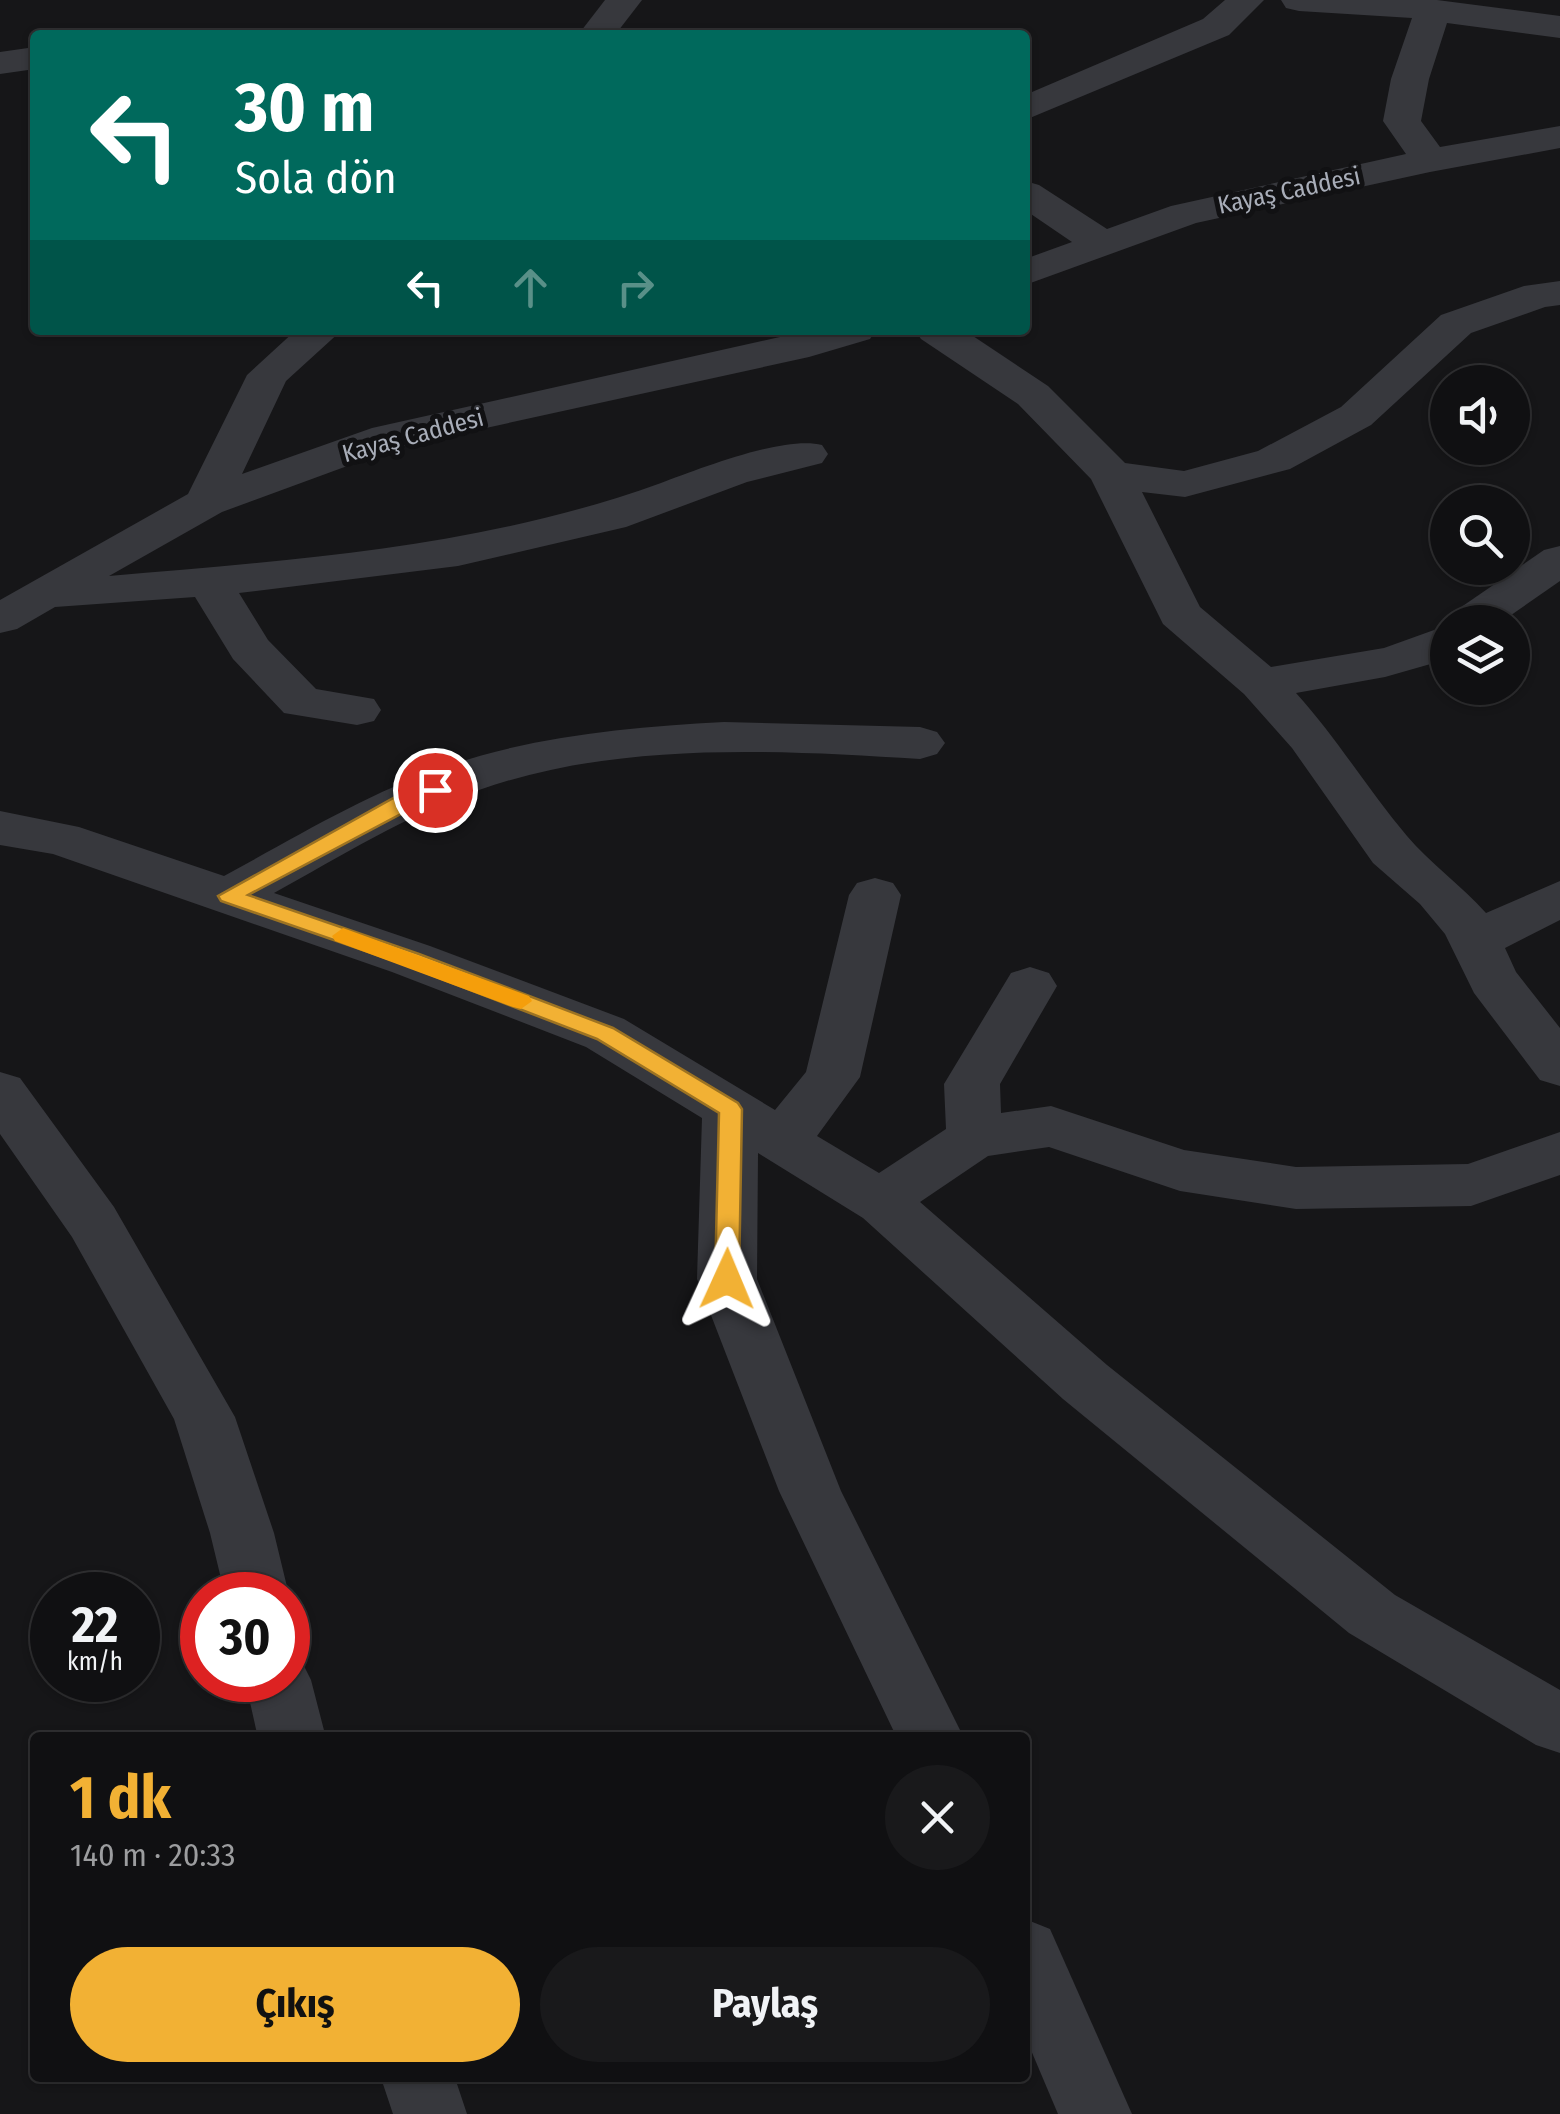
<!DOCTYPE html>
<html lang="tr">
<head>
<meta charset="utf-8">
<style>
  :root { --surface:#101012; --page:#19191b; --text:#f1f3f6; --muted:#9c9d9f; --line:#303032; --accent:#f2b134 }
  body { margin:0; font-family:"Fira Sans Condensed",sans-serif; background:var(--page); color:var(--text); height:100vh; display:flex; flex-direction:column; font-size:38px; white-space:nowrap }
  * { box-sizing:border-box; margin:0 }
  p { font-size:32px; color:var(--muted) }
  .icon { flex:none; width:55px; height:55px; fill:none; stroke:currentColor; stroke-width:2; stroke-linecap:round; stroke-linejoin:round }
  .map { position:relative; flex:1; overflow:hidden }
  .drawer { position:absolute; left:30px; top:1732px; width:1000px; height:350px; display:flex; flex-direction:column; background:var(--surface); border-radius:10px; box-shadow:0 2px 8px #0004,0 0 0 2px var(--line) }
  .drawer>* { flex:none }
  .guide { position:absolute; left:30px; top:30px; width:1000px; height:305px; border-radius:10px; box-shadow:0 2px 8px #0004,0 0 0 2px var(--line); background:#00695c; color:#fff; overflow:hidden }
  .controls { position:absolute; left:1430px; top:365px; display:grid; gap:20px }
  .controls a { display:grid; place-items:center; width:100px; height:100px; border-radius:50%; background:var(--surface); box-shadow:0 2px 8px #0004,0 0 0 2px var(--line); font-size:50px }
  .speed { position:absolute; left:30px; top:1572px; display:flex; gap:20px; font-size:50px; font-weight:700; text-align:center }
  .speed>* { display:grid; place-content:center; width:130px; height:130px; border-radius:50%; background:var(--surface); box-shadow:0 2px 8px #0004,0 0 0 2px var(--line); line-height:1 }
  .speed small { font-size:25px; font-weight:400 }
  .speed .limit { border:15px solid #d22; background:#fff; color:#111 }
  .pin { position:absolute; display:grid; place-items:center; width:85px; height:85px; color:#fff; margin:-42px; border:5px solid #fff; border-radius:50%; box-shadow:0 2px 10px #0007 }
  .me { position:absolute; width:110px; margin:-55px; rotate:1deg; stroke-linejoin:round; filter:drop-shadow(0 0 8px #0008) }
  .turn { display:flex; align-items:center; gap:35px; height:210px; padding:0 40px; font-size:45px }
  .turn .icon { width:130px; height:130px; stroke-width:2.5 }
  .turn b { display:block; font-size:70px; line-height:85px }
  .lanes { display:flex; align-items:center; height:95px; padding:0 40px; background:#0003; justify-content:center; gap:50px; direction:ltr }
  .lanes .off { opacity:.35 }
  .round { display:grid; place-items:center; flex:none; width:105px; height:105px; border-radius:52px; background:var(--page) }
  .summary { display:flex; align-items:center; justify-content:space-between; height:170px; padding:0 40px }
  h1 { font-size:60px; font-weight:700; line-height:75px; color:var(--accent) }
  .button { display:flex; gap:20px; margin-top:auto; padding:20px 40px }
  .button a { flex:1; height:115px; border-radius:60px; background:var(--accent); color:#111; font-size:40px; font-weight:700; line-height:115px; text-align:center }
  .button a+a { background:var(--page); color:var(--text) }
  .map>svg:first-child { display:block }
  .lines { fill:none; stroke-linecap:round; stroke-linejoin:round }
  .minor { fill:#37383d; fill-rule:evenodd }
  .route { fill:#f2b134; stroke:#9d7322; stroke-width:2.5 }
  .slow { fill:#f59e0b }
  .labels { text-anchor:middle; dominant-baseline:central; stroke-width:10; stroke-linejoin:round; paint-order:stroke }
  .far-street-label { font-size:25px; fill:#a8adb8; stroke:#111113 }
</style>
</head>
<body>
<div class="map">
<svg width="1560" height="2114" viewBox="0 0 1560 2114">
  <rect width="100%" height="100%" fill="#161618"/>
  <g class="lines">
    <!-- minor -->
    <g class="minor">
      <path d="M605,0H642L615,35H578Z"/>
      <path d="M1225,0H1264L1229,35L1025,120V95L1203,19Z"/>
      <path d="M1281,0H1437L1560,16V38L1447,23L1429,79L1421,121L1440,147L1560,126V148L1430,172L1196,223L1025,285V259L1072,242L1025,210V181L1039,185L1107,229L1171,206L1406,154L1383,121L1391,79L1412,18L1299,11L1286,8Z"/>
      <path d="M35,47V69L0,74V52Z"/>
      <path d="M1560,281V305L1545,307L1471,333L1371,425L1290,469L1185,497L1142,492L1200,607L1271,667L1384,648L1448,625V659L1385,677L1296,693C1337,738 1368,790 1407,836C1429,862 1462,886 1486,913L1560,881V920L1505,948L1516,972L1560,1028V1086L1540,1080L1474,993L1445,934L1420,904L1373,863L1292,748L1244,694L1163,624L1091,479L1018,404L921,339L915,330H964L1048,386L1125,463L1184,471L1258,451L1341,407L1441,315L1524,286Z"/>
      <path d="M296,330H342L286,381L242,474L372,428L811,330H876L870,339L809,357L399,447L222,512L109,576C296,560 484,547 661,483C699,469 784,435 822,445L828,454L822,463L747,482L626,527L458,566L239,593L268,640L316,689L374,699L381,710L374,721L357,725L284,713L233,659L195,597L55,607L17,629L0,633V600L188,494L247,375Z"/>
      <path d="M1560,546V581L1501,622H1447L1454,612L1544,550Z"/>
      <path d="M724,722L920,727L937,732L945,743L937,754L920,759C776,750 618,741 479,790C407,815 341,856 274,893L430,946L624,1019L775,1110L806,1072L849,895L857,883L875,878L893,883L901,895L860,1077L817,1136L879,1173L946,1129L944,1084L1011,973L1030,967L1049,973L1057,986L1000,1084L1001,1113L1051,1106L1184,1150L1296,1167L1468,1164L1560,1132V1175L1471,1206L1296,1209L1180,1191L1049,1147L988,1156L920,1202L1107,1365L1395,1595L1560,1690V1753L1536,1745L1349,1633L1063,1399L863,1218L758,1153L757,1279L841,1491L964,1738H897L779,1491L697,1279L702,1118L586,1047L392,972L53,854L0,845V811L79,827L224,876C296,837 366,794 444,767C534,736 629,727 724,722Z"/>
      <path d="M0,1072L20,1078L114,1207L235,1417L274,1533L289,1595L288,1599V1595H225L210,1533L174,1419L72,1237L0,1134Z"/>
      <path d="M288,1655L301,1660L311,1680L326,1738H258L245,1680H288Z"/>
      <path d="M1025,1919L1050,1929L1132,2114H1058L1025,2036Z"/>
      <path d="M381,2078H455L467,2114H393Z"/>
    </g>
  </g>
  <!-- route -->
  <path class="route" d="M435,783L443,785L446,790L248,895L419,954L613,1028L738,1103L742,1109L739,1279L736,1285H718L715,1279L719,1113L597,1039L403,964L221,901L218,896L397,796Z"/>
  <!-- slow -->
  <path class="slow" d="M343,928L529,996L532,1001L521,1009L513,1007L335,941L332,936Z"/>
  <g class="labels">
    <!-- far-street labels -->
    <g class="far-street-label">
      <text transform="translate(1289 191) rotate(-12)">Kayaş Caddesi</text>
      <text transform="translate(413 436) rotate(-15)">Kayaş Caddesi</text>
    </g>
  </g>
</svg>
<div class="controls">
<a><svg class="icon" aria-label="sound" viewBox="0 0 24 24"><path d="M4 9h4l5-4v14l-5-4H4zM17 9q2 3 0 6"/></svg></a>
<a><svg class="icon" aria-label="search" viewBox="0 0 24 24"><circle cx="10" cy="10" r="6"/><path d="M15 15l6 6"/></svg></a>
<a><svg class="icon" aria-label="layers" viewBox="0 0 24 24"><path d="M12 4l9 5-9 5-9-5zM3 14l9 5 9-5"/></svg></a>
</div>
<div class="speed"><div>22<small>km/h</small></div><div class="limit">30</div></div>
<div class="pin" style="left:435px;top:790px;background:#d93025"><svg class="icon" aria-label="arrive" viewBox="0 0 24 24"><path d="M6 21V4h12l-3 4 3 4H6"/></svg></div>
<svg class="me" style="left:727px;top:1279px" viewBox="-20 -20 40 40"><path d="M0-17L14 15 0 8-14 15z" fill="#f2b134" stroke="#fff" stroke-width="4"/></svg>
<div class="guide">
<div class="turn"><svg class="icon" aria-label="left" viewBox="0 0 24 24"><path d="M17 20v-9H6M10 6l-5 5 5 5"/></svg><div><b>30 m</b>Sola dön</div></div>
<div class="lanes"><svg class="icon" aria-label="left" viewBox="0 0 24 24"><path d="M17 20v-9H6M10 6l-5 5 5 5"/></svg><svg class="icon off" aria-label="ahead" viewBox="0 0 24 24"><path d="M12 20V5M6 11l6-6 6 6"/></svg><svg class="icon off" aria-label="right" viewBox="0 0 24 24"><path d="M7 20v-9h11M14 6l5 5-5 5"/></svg></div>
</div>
<section class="drawer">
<div class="summary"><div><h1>1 dk</h1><p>140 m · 20:33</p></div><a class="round"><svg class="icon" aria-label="close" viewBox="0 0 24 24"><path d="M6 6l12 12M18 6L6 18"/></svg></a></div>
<div class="button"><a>Çıkış</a><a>Paylaş</a></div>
</section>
</div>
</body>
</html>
